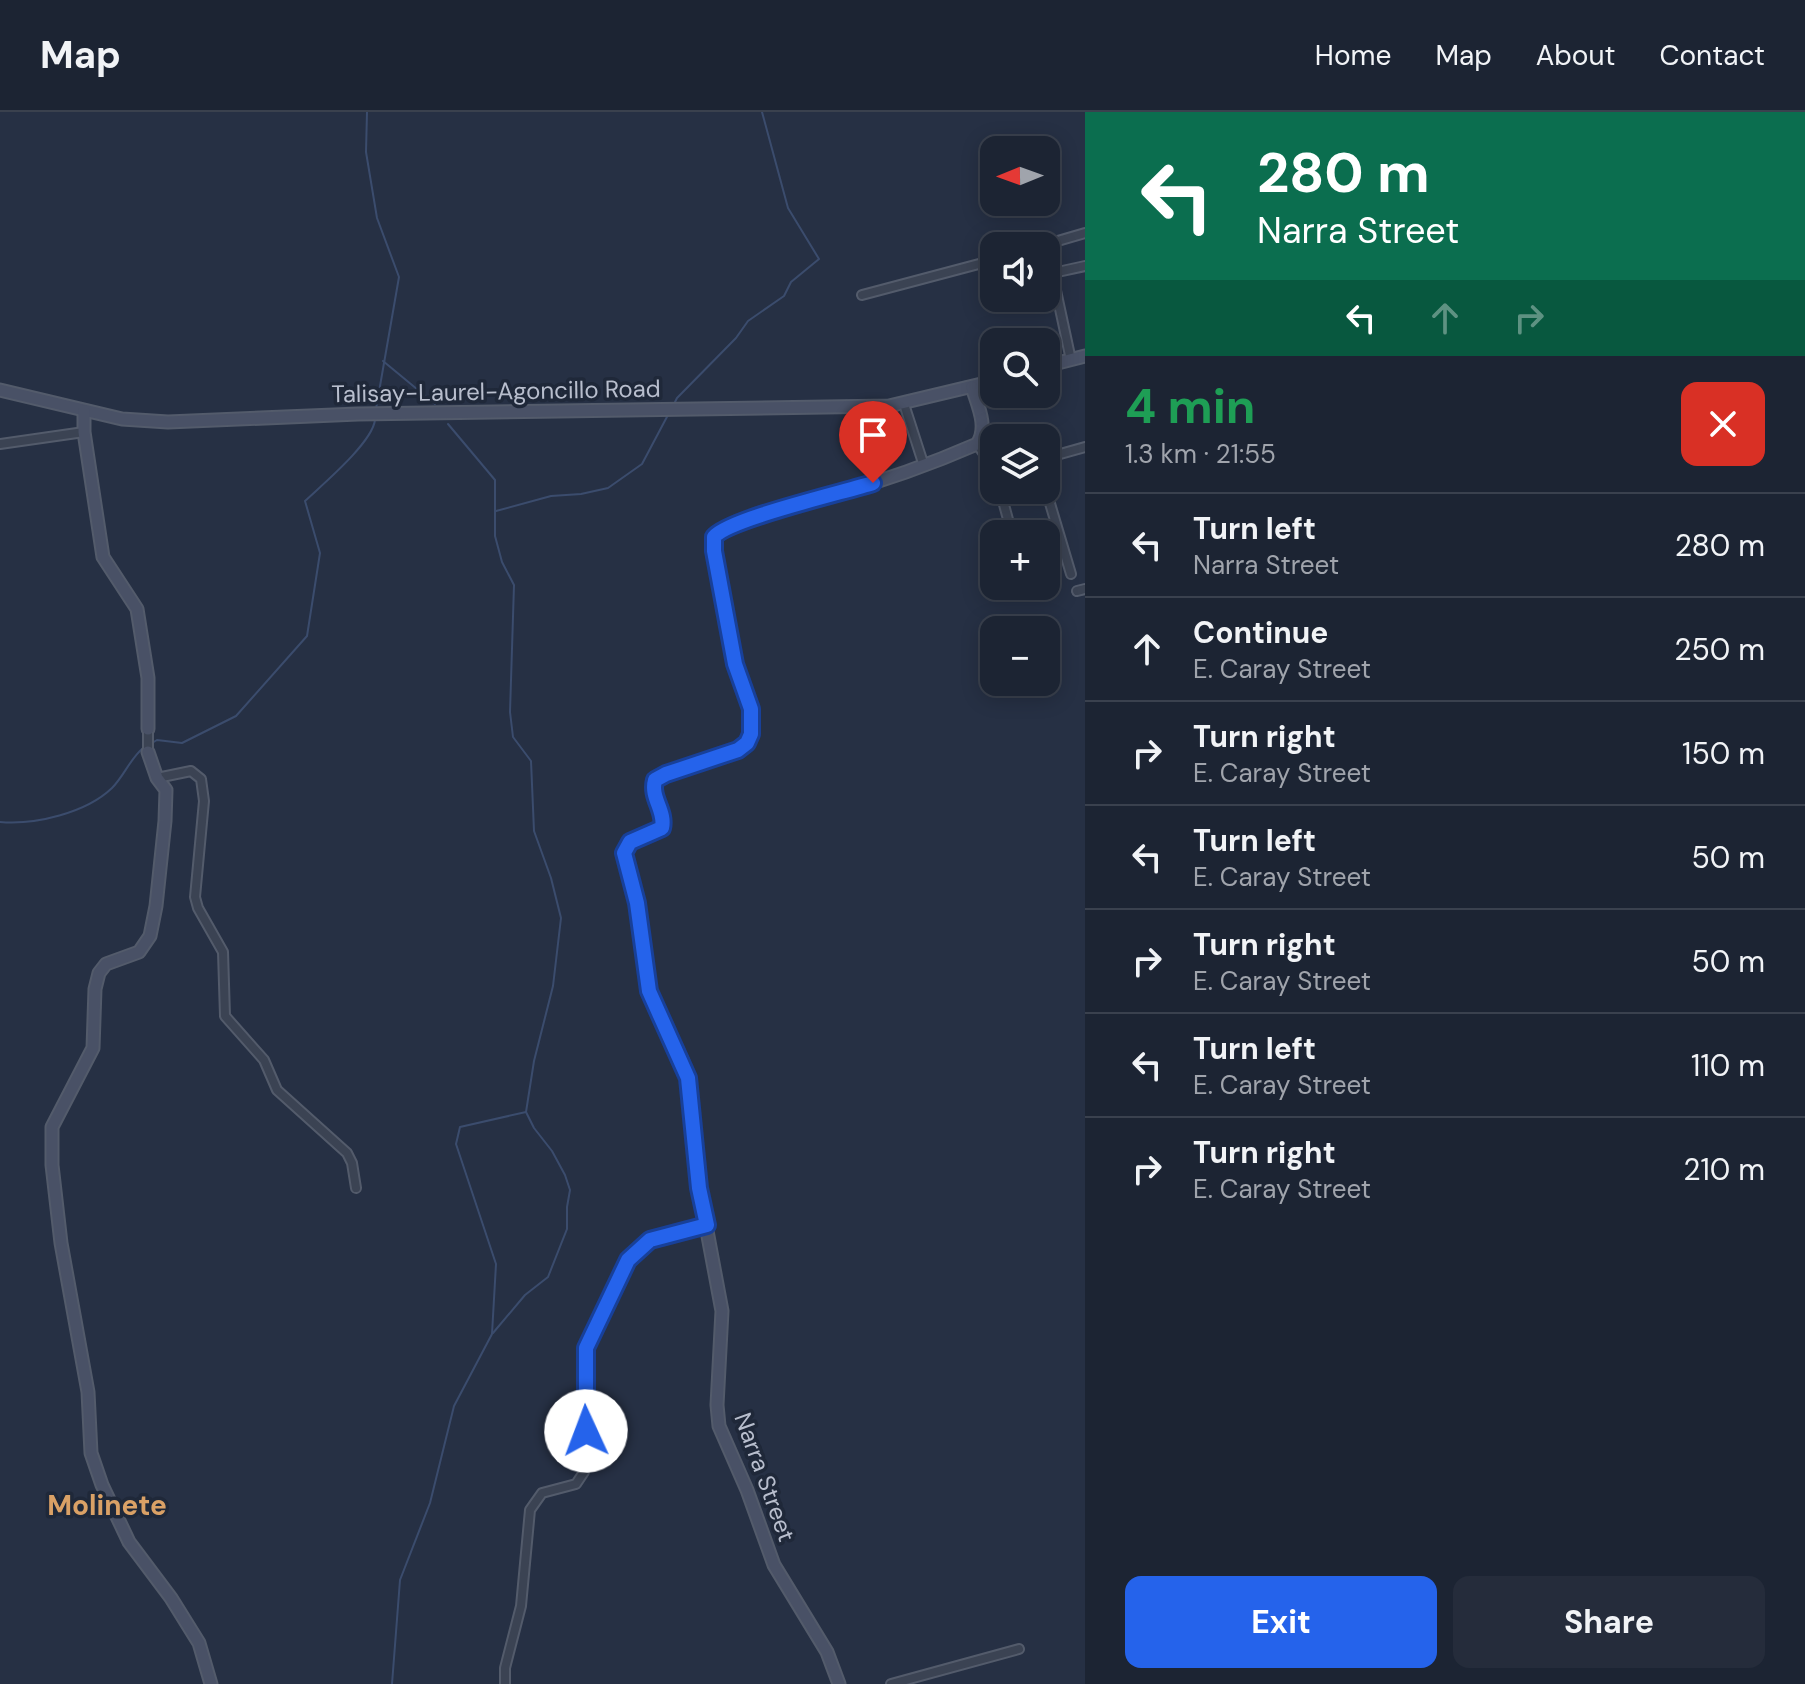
<!DOCTYPE html>
<html lang="en">
<head>
<meta charset="utf-8">
<style>
  :root { --surface:#1c2433; --page:#252c3b; --text:#f1f3f6; --muted:#a0a4ac; --line:#3a414e; --accent:#2563eb }
  body { margin:0; font-family:"DM Sans",sans-serif; background:var(--page); color:var(--text); height:100vh; display:flex; flex-direction:column; font-size:30px; white-space:nowrap }
  * { box-sizing:border-box; margin:0 }
  p { font-size:26px; color:var(--muted) }
  .icon { flex:none; width:44px; height:44px; fill:none; stroke:currentColor; stroke-width:2; stroke-linecap:round; stroke-linejoin:round }
  .map { position:relative; flex:1; overflow:hidden }
  .drawer { display:flex; flex-direction:column; background:var(--surface); width:720px }
  .drawer>* { flex:none }
  .top-card { background:#0b6e4f; color:#fff; overflow:hidden }
  .needle { width:52px; rotate:269deg }
  .controls { position:absolute; left:980px; top:24px; display:grid; gap:16px }
  .controls a { display:grid; place-items:center; width:80px; height:80px; border-radius:16px; background:var(--surface); box-shadow:0 4px 20px #0003,0 0 0 2px var(--line); font-size:40px }
  .pin { position:absolute; display:grid; place-items:center; width:68px; height:68px; color:#fff; margin:-82px -34px; border-radius:50% 50% 50% 0; rotate:-45deg; box-shadow:0 0 8px #0007 }
  .pin .icon { rotate:45deg }
  .me { position:absolute; width:88px; margin:-44px; rotate:358deg; stroke-linejoin:round; filter:drop-shadow(0 0 6px #0008) }
  .turn { display:flex; align-items:center; gap:28px; height:168px; padding:0 40px; font-size:36px }
  .turn .icon { width:104px; height:104px; stroke-width:2.5 }
  .turn b { display:block; font-size:56px; line-height:68px }
  .lanes { display:flex; align-items:center; height:76px; padding:0 40px; background:#0003; justify-content:center; gap:40px; direction:ltr }
  .lanes .off { opacity:.35 }
  .round { display:grid; place-items:center; flex:none; width:84px; height:84px; border-radius:16px; background:var(--page) }
  .head { display:flex; align-items:center; justify-content:space-between; height:136px; padding:0 40px }
  h1 { font-size:48px; font-weight:700; line-height:60px; color:#1e9e55 }
  .cta { display:flex; gap:16px; margin-top:auto; padding:16px 40px }
  .cta a { flex:1; height:92px; border-radius:16px; background:var(--accent); color:#fff; font-size:32px; font-weight:700; line-height:92px; text-align:center }
  .cta a+a { background:var(--page); color:var(--text) }
  ul { padding:0; list-style:none }
  li { display:flex; align-items:center; gap:24px; height:104px; padding:0 40px; border-top:2px solid var(--line) }
  li div { flex:1 }
  li b { display:block; font-size:30px }
  li em { font-style:normal }
  header { display:flex; align-items:center; gap:48px; box-sizing:border-box; height:112px; padding:0 40px; background:var(--surface); border-bottom:2px solid var(--line) }
  header strong { font-size:38px }
  nav { display:flex; gap:44px; margin-inline-start:auto; font-size:28px }
  main { display:flex; flex:1; min-height:0 }
  .map>svg:first-child { display:block }
  .lines { fill:none; stroke-linecap:round; stroke-linejoin:round }
  .stream { stroke:#3b4c6d; stroke-width:2 }
  .street-casing { stroke:#535b6b; stroke-width:12 }
  .secondary-casing { stroke:#535b6b; stroke-width:15 }
  .street { stroke:#3b4353; stroke-width:8 }
  .secondary { stroke:#495166; stroke-width:11 }
  .route-casing { stroke:#184099; stroke-width:20 }
  .route { stroke:#2563eb; stroke-width:14 }
  .labels { text-anchor:middle; dominant-baseline:central; stroke-width:7; stroke-linejoin:round; paint-order:stroke }
  .street-label { font-size:24px; fill:#b8becd; stroke:#1f2839 }
  .quarter-label { font-size:28px; font-weight:bold; fill:#daa166; stroke:#1f2839 }
</style>
</head>
<body>
<header>
<strong>Map</strong>
<nav><a>Home</a><a>Map</a><a>About</a><a>Contact</a></nav>
</header>
<main>
<div class="map">
<svg width="1085" height="1572" viewBox="0 0 1085 1572">
  <rect width="100%" height="100%" fill="#263044"/>
  <g class="lines">
    <!-- stream -->
    <g class="stream">
      <path d="M367,0L366,40L377,106L399,165L376,297"/>
      <path d="M383,249L435,292"/>
      <path d="M674,292L677,286L736,226L748,209L784,184L791,170L819,147L788,96L762,0"/>
      <path d="M496,399L551,384L581,382L608,376L642,352L669,301"/>
      <path d="M152,631L157,628L182,631L236,604L307,524L320,441L305,389C323,372 372,331 375,308"/>
      <path d="M0,710C35,713 86,701 112,676C124,664 130,647 143,636"/>
      <path d="M493,1221L525,1183L548,1165L567,1117V1095L570,1078L565,1063L552,1039L534,1016L526,1000"/>
      <path d="M392,1572L400,1468L430,1391L454,1294L492,1222L496,1152L456,1032L460,1015L526,1000L534,949L553,874L561,806L551,766L534,719L531,649L513,625L510,600L514,473L502,450L495,424V368L448,312"/>
    </g>
    <!-- street casing -->
    <g class="street-casing">
      <g id="street">
        <path d="M1046,132L1071,248"/>
        <path d="M1044,133L1085,121"/>
        <path d="M1053,161L1085,154"/>
        <path d="M862,183L994,148"/>
        <path d="M904,292L924,354"/>
        <path d="M0,332L84,320"/>
        <path d="M977,332L994,356"/>
        <path d="M1046,346L1085,335"/>
        <path d="M1000,378L1012,422"/>
        <path d="M1046,378L1071,462"/>
        <path d="M1077,479L1085,477"/>
        <path d="M148,640V617"/>
        <path d="M157,666L191,659L201,667L204,689L195,785L198,796L223,840L225,904L264,948L277,978L347,1041L352,1051L356,1076"/>
        <path d="M505,1572V1556L521,1494L530,1398L542,1381L576,1372L584,1360L586,1236L628,1148L650,1128L707,1113"/>
        <path d="M891,1572L1019,1537"/>
      </g>
    </g>
    <!-- secondary casing -->
    <g class="secondary-casing">
      <g id="secondary">
        <path d="M1046,254L1085,244"/>
        <path d="M0,278L122,307L168,310L358,302L889,294L994,269"/>
        <path d="M84,299V320L103,445L137,497L148,566V617"/>
        <path d="M148,640L157,666L166,678L165,709L156,794L150,824L139,840L106,852L99,861L95,877L93,936L52,1015V1053L61,1131L88,1280L91,1341L102,1373L129,1430L171,1486L199,1531L211,1572"/>
        <path d="M839,1572L827,1540L774,1453L747,1378L719,1314L717,1293L722,1199L699,1076L691,981L683,950L646,870L637,791L624,741L630,730L662,716C666,699 650,686 655,668L666,662L738,638L747,631L751,622V597L735,552L714,439V425L717,421C750,400 793,395 830,384C880,370 929,353 977,332C989,315 977,292 972,275"/>
      </g>
    </g>
    <!-- street -->
    <use href="#street" class="street"/>
    <!-- secondary -->
    <use href="#secondary" class="secondary"/>
  </g>
  <g class="lines">
    <!-- route casing -->
    <g class="route-casing">
      <path id="route" d="M586,1319V1236L628,1148L650,1128L707,1113L699,1076L688,966L649,879L637,791L624,741L630,730L662,716C666,699 650,686 655,668L666,662L738,638L747,631L751,622V597L735,552L714,439V425C728,407 845,380 873,371"/>
    </g>
    <!-- route -->
    <use href="#route" class="route"/>
  </g>
  <g class="labels">
    <!-- street labels -->
    <g class="street-label">
      <text transform="translate(496 279) rotate(-1)">Talisay-Laurel-Agoncillo Road</text>
      <text transform="translate(765 1365) rotate(70)">Narra Street</text>
    </g>
    <!-- quarter labels -->
    <g class="quarter-label">
      <text x="107" y="1393">Molinete</text>
    </g>
  </g>
</svg>
<div class="controls">
<a><svg class="needle" viewBox="-14 -14 28 28"><path d="M0-13l5 13h-10z" fill="#e53935"/><path d="M0 13l5-13h-10z" fill="#a0a4ac"/></svg></a>
<a><svg class="icon" aria-label="sound" viewBox="0 0 24 24"><path d="M4 9h4l5-4v14l-5-4H4zM17 9q2 3 0 6"/></svg></a>
<a><svg class="icon" aria-label="search" viewBox="0 0 24 24"><circle cx="10" cy="10" r="6"/><path d="M15 15l6 6"/></svg></a>
<a><svg class="icon" aria-label="layers" viewBox="0 0 24 24"><path d="M12 4l9 5-9 5-9-5zM3 14l9 5 9-5"/></svg></a>
<a>+</a>
<a>−</a>
</div>
<div class="pin" style="left:873px;top:371px;background:#d93025"><svg class="icon" aria-label="arrive" viewBox="0 0 24 24"><path d="M6 21V4h12l-3 4 3 4H6"/></svg></div>
<svg class="me" style="left:586px;top:1319px" viewBox="-20 -20 40 40"><circle r="19" fill="#fff"/><path d="M0-13L10 11 0 6-10 11z" fill="#2563eb"/></svg>
</div>
<section class="drawer">
<div class="top-card">
<div class="turn"><svg class="icon" aria-label="left" viewBox="0 0 24 24"><path d="M17 20v-9H6M10 6l-5 5 5 5"/></svg><div><b>280 m</b>Narra Street</div></div>
<div class="lanes"><svg class="icon" aria-label="left" viewBox="0 0 24 24"><path d="M17 20v-9H6M10 6l-5 5 5 5"/></svg><svg class="icon off" aria-label="ahead" viewBox="0 0 24 24"><path d="M12 20V5M6 11l6-6 6 6"/></svg><svg class="icon off" aria-label="right" viewBox="0 0 24 24"><path d="M7 20v-9h11M14 6l5 5-5 5"/></svg></div>
</div>
<div class="head"><div><h1>4 min</h1><p>1.3 km · 21:55</p></div><a class="round" style="background:#d93025;color:#fff"><svg class="icon" aria-label="close" viewBox="0 0 24 24"><path d="M6 6l12 12M18 6L6 18"/></svg></a></div>
<ul>
<li><svg class="icon" aria-label="left" viewBox="0 0 24 24"><path d="M17 20v-9H6M10 6l-5 5 5 5"/></svg><div><b>Turn left</b><p>Narra Street</p></div><em>280 m</em></li>
<li><svg class="icon" aria-label="ahead" viewBox="0 0 24 24"><path d="M12 20V5M6 11l6-6 6 6"/></svg><div><b>Continue</b><p>E. Caray Street</p></div><em>250 m</em></li>
<li><svg class="icon" aria-label="right" viewBox="0 0 24 24"><path d="M7 20v-9h11M14 6l5 5-5 5"/></svg><div><b>Turn right</b><p>E. Caray Street</p></div><em>150 m</em></li>
<li><svg class="icon" aria-label="left" viewBox="0 0 24 24"><path d="M17 20v-9H6M10 6l-5 5 5 5"/></svg><div><b>Turn left</b><p>E. Caray Street</p></div><em>50 m</em></li>
<li><svg class="icon" aria-label="right" viewBox="0 0 24 24"><path d="M7 20v-9h11M14 6l5 5-5 5"/></svg><div><b>Turn right</b><p>E. Caray Street</p></div><em>50 m</em></li>
<li><svg class="icon" aria-label="left" viewBox="0 0 24 24"><path d="M17 20v-9H6M10 6l-5 5 5 5"/></svg><div><b>Turn left</b><p>E. Caray Street</p></div><em>110 m</em></li>
<li><svg class="icon" aria-label="right" viewBox="0 0 24 24"><path d="M7 20v-9h11M14 6l5 5-5 5"/></svg><div><b>Turn right</b><p>E. Caray Street</p></div><em>210 m</em></li>
</ul>
<div class="cta"><a>Exit</a><a>Share</a></div>
</section>
</main>
</body>
</html>
